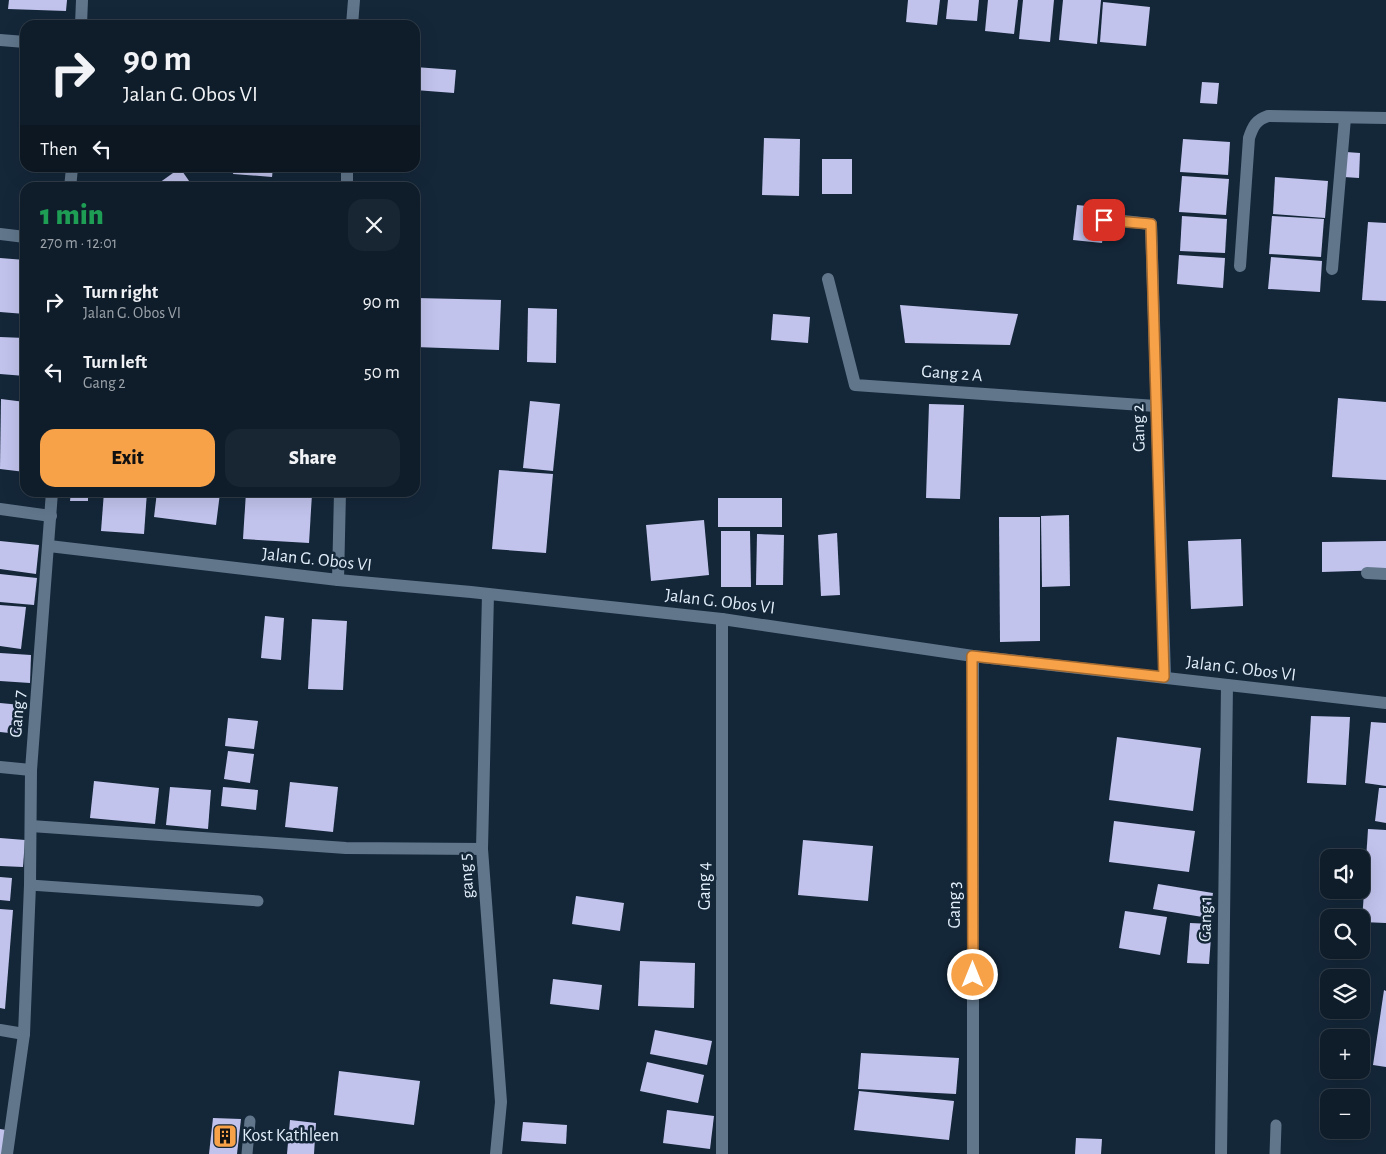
<!DOCTYPE html>
<html lang="en">
<head>
<meta charset="utf-8">
<style>
  :root { --surface:#0f1d2b; --page:#182633; --text:#f1f3f6; --muted:#9ba2a9; --line:#2f3b47; --accent:#f7a149 }
  body { margin:0; font-family:"Alegreya Sans",sans-serif; background:var(--page); color:var(--text); height:100vh; display:flex; flex-direction:column; font-size:19px; white-space:nowrap }
  * { box-sizing:border-box; margin:0 }
  p { font-size:16px; color:var(--muted) }
  .icon { flex:none; width:28px; height:28px; fill:none; stroke:currentColor; stroke-width:2; stroke-linecap:round; stroke-linejoin:round }
  .map { position:relative; flex:1; overflow:hidden }
  .details { position:absolute; left:20px; top:182px; width:400px; height:315px; display:flex; flex-direction:column; background:var(--surface); border-radius:15px; box-shadow:0 5px 20px #0002,0 0 0 1px var(--line) }
  .details>* { flex:none }
  .top-card { position:absolute; left:20px; top:20px; width:400px; height:152px; border-radius:15px; box-shadow:0 5px 20px #0002,0 0 0 1px var(--line); background:#0f1d2b; color:var(--text); overflow:hidden }
  .fabs { position:absolute; left:1320px; top:849px; display:grid; gap:10px }
  .fabs a { display:grid; place-items:center; width:50px; height:50px; border-radius:10px; background:var(--surface); box-shadow:0 5px 20px #0002,0 0 0 1px var(--line); font-size:25px }
  .pin { position:absolute; display:grid; place-items:center; width:42px; height:42px; color:#fff; margin:-21px; border-radius:10px; box-shadow:0 2px 8px #0006 }
  .me { position:absolute; width:55px; margin:-28px; rotate:0deg; stroke-linejoin:round; filter:drop-shadow(0 0 4px #0008) }
  .turn { display:flex; align-items:center; gap:18px; height:105px; padding:0 20px; font-size:22px }
  .turn .icon { width:65px; height:65px; stroke-width:2.5 }
  .turn b { display:block; font-size:35px; line-height:42px }
  .then { display:flex; align-items:center; height:48px; padding:0 20px; background:#0003; gap:10px; font-size:19px }
  .round { display:grid; place-items:center; flex:none; width:52px; height:52px; border-radius:15px; background:var(--page) }
  .headline { display:flex; align-items:center; justify-content:space-between; height:85px; padding:0 20px }
  h1 { font-size:30px; font-weight:800; line-height:38px; color:#1e9e55 }
  .action { display:flex; gap:10px; margin-top:auto; padding:10px 20px }
  .action a { flex:1; height:58px; border-radius:15px; background:var(--accent); color:#111; font-size:20px; font-weight:800; line-height:58px; text-align:center }
  .action a+a { background:var(--page); color:var(--text) }
  ul { padding:0; list-style:none }
  li { display:flex; align-items:center; gap:15px; height:70px; padding:0 20px }
  li div { flex:1 }
  li b { display:block; font-size:19px }
  li em { font-style:normal }
  .map>svg:first-child { display:block }
  .building { fill:#c2c3ed }
  .lines { fill:none; stroke-linecap:round; stroke-linejoin:round }
  .lane { stroke:#61768b; stroke-width:11 }
  .street { stroke:#61768b; stroke-width:12 }
  .route-casing { stroke:#a1692f; stroke-width:12 }
  .route { stroke:#f7a149; stroke-width:9 }
  .labels { text-anchor:middle; dominant-baseline:central; stroke-width:5; stroke-linejoin:round; paint-order:stroke }
  .street-label { font-size:18px; fill:#e2eefa; stroke:#142739 }
  .poi-label { font-size:18px; fill:#e2eefa; stroke:#142739; text-anchor:start }
</style>
</head>
<body>
<div class="map">
<svg width="1386" height="1154" viewBox="0 0 1386 1154">
  <rect width="100%" height="100%" fill="#142739"/>
  <!-- building -->
  <g class="building">
    <path d="M9,0H67L66,11L8,9Z"/>
    <path d="M908,0H940L937,25L906,22Z"/>
    <path d="M948,0H979L977,21L946,19Z"/>
    <path d="M988,0H1018L1014,34L985,31Z"/>
    <path d="M1023,0H1054L1050,42L1019,39Z"/>
    <path d="M1063,0H1101L1097,44L1059,40Z"/>
    <path d="M1103,2L1150,7L1146,46L1100,42Z"/>
    <path d="M415,67L456,70L454,93L415,90Z"/>
    <path d="M1202,82L1219,83L1217,104L1200,103Z"/>
    <path d="M764,138L800,139L799,196L762,195Z"/>
    <path d="M1183,139L1230,142L1228,175L1180,172Z"/>
    <path d="M1346,152L1360,153L1359,178L1344,177Z"/>
    <rect x="822" y="159" width="30" height="35"/>
    <path d="M180,168L194,188H152Z"/>
    <path d="M234,168H273L272,177L233,174Z"/>
    <path d="M1182,176L1229,179L1226,215L1179,212Z"/>
    <path d="M1275,177L1328,181L1325,218L1273,214Z"/>
    <path d="M274,184L305,186V188H273Z"/>
    <path d="M1077,205L1106,208L1102,243L1073,240Z"/>
    <path d="M1182,216L1227,219L1225,253L1180,251Z"/>
    <path d="M1272,216L1324,219L1321,257L1269,254Z"/>
    <path d="M1368,222L1386,223V301L1362,300Z"/>
    <path d="M1179,255L1225,258L1223,288L1177,284Z"/>
    <path d="M1271,257L1322,261L1320,292L1268,289Z"/>
    <path d="M0,258L25,260V314L0,312Z"/>
    <path d="M416,298L501,300L499,350L415,347Z"/>
    <path d="M900,305L1018,314L1010,345L905,343Z"/>
    <path d="M528,308L557,309L556,363L527,362Z"/>
    <path d="M773,314L810,317L808,343L771,340Z"/>
    <path d="M0,337L25,338V376L0,374Z"/>
    <path d="M1338,398L1386,402V480L1332,477Z"/>
    <path d="M1,399L25,402V472L0,469Z"/>
    <path d="M530,401L560,404L553,471L523,468Z"/>
    <path d="M929,404L964,405L960,499L926,498Z"/>
    <path d="M499,470L553,474L546,553L492,549Z"/>
    <path d="M71,492H88V501H70Z"/>
    <path d="M104,492H147L144,534L101,531Z"/>
    <path d="M157,492L220,493L216,525L154,517Z"/>
    <path d="M246,492L312,494L309,543L243,539Z"/>
    <rect x="718" y="498" width="64" height="29"/>
    <path d="M1069,515L1070,586L1042,587L1041,516Z"/>
    <path d="M999,517H1040V641L1000,642Z"/>
    <path d="M704,520L709,575L651,581L646,525Z"/>
    <path d="M721,531H750L751,587H721Z"/>
    <path d="M837,533L840,595L821,596L818,535Z"/>
    <path d="M757,534L784,535L783,585H756Z"/>
    <path d="M1241,539L1243,606L1191,609L1188,541Z"/>
    <path d="M0,541L39,545L36,574L0,569Z"/>
    <path d="M1386,541V570L1322,572V542Z"/>
    <path d="M0,574L37,578L34,605L0,602Z"/>
    <path d="M0,605L26,607L21,649L0,646Z"/>
    <path d="M265,616L284,618L281,660L261,658Z"/>
    <path d="M312,619L347,621L343,690L308,689Z"/>
    <path d="M0,653L31,655L30,683L0,681Z"/>
    <path d="M0,703L21,705L19,734L0,732Z"/>
    <path d="M1311,716L1350,717L1346,785L1307,783Z"/>
    <path d="M228,718L258,721L254,749L225,746Z"/>
    <path d="M1371,722L1386,723V786L1365,783Z"/>
    <path d="M1117,737L1201,748L1193,811L1109,800Z"/>
    <path d="M228,751L254,754L250,783L224,779Z"/>
    <path d="M94,781L159,788L155,824L90,818Z"/>
    <path d="M290,782L338,787L333,832L285,827Z"/>
    <path d="M170,787L211,790L208,829L166,825Z"/>
    <path d="M223,787L258,790L256,810L221,806Z"/>
    <path d="M1379,788H1386V823L1375,821Z"/>
    <path d="M1114,821L1195,831L1189,872L1109,862Z"/>
    <path d="M1368,829L1386,830V923L1362,922Z"/>
    <path d="M0,838L25,840L23,867L0,866Z"/>
    <path d="M803,840L873,846L868,901L798,895Z"/>
    <path d="M0,877L12,878L10,901L0,900Z"/>
    <path d="M1158,884L1213,893L1209,918L1153,909Z"/>
    <path d="M576,896L624,903L620,931L572,924Z"/>
    <path d="M0,909L13,910L5,1009L0,1008Z"/>
    <path d="M1125,911L1167,917L1160,955L1119,948Z"/>
    <path d="M1190,923L1212,924L1209,964L1187,963Z"/>
    <path d="M640,961L695,963L694,1008L638,1006Z"/>
    <path d="M553,979L602,985L599,1010L550,1004Z"/>
    <path d="M1384,990L1386,991V1067L1373,1065Z"/>
    <path d="M655,1030L712,1041L707,1065L650,1054Z"/>
    <path d="M861,1053L959,1058L956,1094L858,1089Z"/>
    <path d="M647,1062L704,1075L698,1103L640,1091Z"/>
    <path d="M339,1071L420,1081L414,1125L334,1115Z"/>
    <path d="M859,1091L954,1101L949,1140L854,1130Z"/>
    <path d="M667,1110L714,1116L710,1149L663,1143Z"/>
    <path d="M213,1118L241,1119L237,1154H209Z"/>
    <path d="M290,1120L316,1123L314,1154H287Z"/>
    <path d="M523,1122L567,1125L566,1144L521,1141Z"/>
    <path d="M0,1129L6,1130L2,1154H0Z"/>
    <path d="M1076,1138L1102,1139L1101,1154H1075Z"/>
  </g>
  <g class="lines">
    <!-- lane -->
    <g class="lane">
      <path d="M30,885L258,901"/>
      <path d="M247,1154L250,1121"/>
      <path d="M1275,1154L1276,1125"/>
    </g>
    <!-- street -->
    <g class="street">
      <path d="M81,25L82,0"/>
      <path d="M352,25L354,0"/>
      <path d="M0,40L25,42"/>
      <path d="M70,188L72,168"/>
      <path d="M347,188V168"/>
      <path d="M1105,219L1151,224L1165,677"/>
      <path d="M0,234L25,237"/>
      <path d="M1240,266L1249,138C1253,126 1256,120 1268,116L1386,118"/>
      <path d="M1332,269L1345,118"/>
      <path d="M828,279L855,385L1156,406"/>
      <path d="M0,509L51,516"/>
      <path d="M49,546L338,580L471,592L722,619L973,656L1386,703"/>
      <path d="M1367,573L1386,574"/>
      <path d="M338,580L340,492"/>
      <path d="M488,594L482,849L501,1102L496,1154"/>
      <path d="M722,619V1154"/>
      <path d="M973,656V1154"/>
      <path d="M0,767L31,770"/>
      <path d="M31,826L346,848L482,849"/>
      <path d="M0,1030L24,1034"/>
      <path d="M7,1154L24,1034L30,885L31,770L52,492"/>
      <path d="M1221,1154L1227,685"/>
    </g>
  </g>
  <g class="lines">
    <!-- route casing -->
    <g class="route-casing">
      <path id="route" d="M973,975L972,656L1164,677L1151,224L1104,220"/>
    </g>
    <!-- route -->
    <use href="#route" class="route"/>
  </g>
  <!-- icons -->
  <defs>
    <g id="building-square" transform="scale(1.25)"><rect x="-9" y="-9" width="18" height="18" rx="4" fill="#f7a149" stroke="#142739"/><path d="M-4-6H4V6H1V3H-1V6H-4ZM-2.5-4.3h1.7v1.8h-1.7ZM.8-4.3h1.7v1.8H.8ZM-2.5-1h1.7V.8h-1.7ZM.8-1h1.7V.8H.8Z" fill="#111"/></g>
  </defs>
  <g fill-rule="evenodd">
    <use href="#building-square" x="225" y="1136"/>
  </g>
  <g class="labels">
    <!-- street labels -->
    <g class="street-label">
      <text transform="translate(952 374) rotate(4)">Gang 2 A</text>
      <text transform="translate(1139 428) rotate(-92)">Gang 2</text>
      <text transform="translate(317 560) rotate(6)">Jalan G. Obos VI</text>
      <text transform="translate(720 602) rotate(7)">Jalan G. Obos VI</text>
      <text transform="translate(1241 669) rotate(7)">Jalan G. Obos VI</text>
      <text transform="translate(18 714) rotate(-85)">Gang 7</text>
      <text transform="translate(467 876) rotate(-94)">gang 5</text>
      <text transform="translate(705 886) rotate(-90)">Gang 4</text>
      <text transform="translate(955 905) rotate(-90)">Gang 3</text>
      <text transform="translate(1206 919) rotate(-89)">Gang 1</text>
    </g>
    <!-- poi labels -->
    <g class="poi-label">
      <text x="242" y="1136">Kost Kathleen</text>
    </g>
  </g>
</svg>
<div class="fabs">
<a><svg class="icon" aria-label="sound" viewBox="0 0 24 24"><path d="M4 9h4l5-4v14l-5-4H4zM17 9q2 3 0 6"/></svg></a>
<a><svg class="icon" aria-label="search" viewBox="0 0 24 24"><circle cx="10" cy="10" r="6"/><path d="M15 15l6 6"/></svg></a>
<a><svg class="icon" aria-label="layers" viewBox="0 0 24 24"><path d="M12 4l9 5-9 5-9-5zM3 14l9 5 9-5"/></svg></a>
<a>+</a>
<a>−</a>
</div>
<div class="pin" style="left:1104px;top:220px;background:#d93025"><svg class="icon" aria-label="arrive" viewBox="0 0 24 24"><path d="M6 21V4h12l-3 4 3 4H6"/></svg></div>
<svg class="me" style="left:973px;top:975px" viewBox="-20 -20 40 40"><circle r="17" fill="#f7a149" stroke="#fff" stroke-width="3"/><path d="M0-11L8 9 0 5-8 9z" fill="#fff"/></svg>
<div class="top-card">
<div class="turn"><svg class="icon" aria-label="right" viewBox="0 0 24 24"><path d="M7 20v-9h11M14 6l5 5-5 5"/></svg><div><b>90 m</b>Jalan G. Obos VI</div></div>
<div class="then">Then<svg class="icon" aria-label="left" viewBox="0 0 24 24"><path d="M17 20v-9H6M10 6l-5 5 5 5"/></svg></div>
</div>
<section class="details">
<div class="headline"><div><h1>1 min</h1><p>270 m · 12:01</p></div><a class="round"><svg class="icon" aria-label="close" viewBox="0 0 24 24"><path d="M6 6l12 12M18 6L6 18"/></svg></a></div>
<ul>
<li><svg class="icon" aria-label="right" viewBox="0 0 24 24"><path d="M7 20v-9h11M14 6l5 5-5 5"/></svg><div><b>Turn right</b><p>Jalan G. Obos VI</p></div><em>90 m</em></li>
<li><svg class="icon" aria-label="left" viewBox="0 0 24 24"><path d="M17 20v-9H6M10 6l-5 5 5 5"/></svg><div><b>Turn left</b><p>Gang 2</p></div><em>50 m</em></li>
</ul>
<div class="action"><a>Exit</a><a>Share</a></div>
</section>
</div>
</body>
</html>
